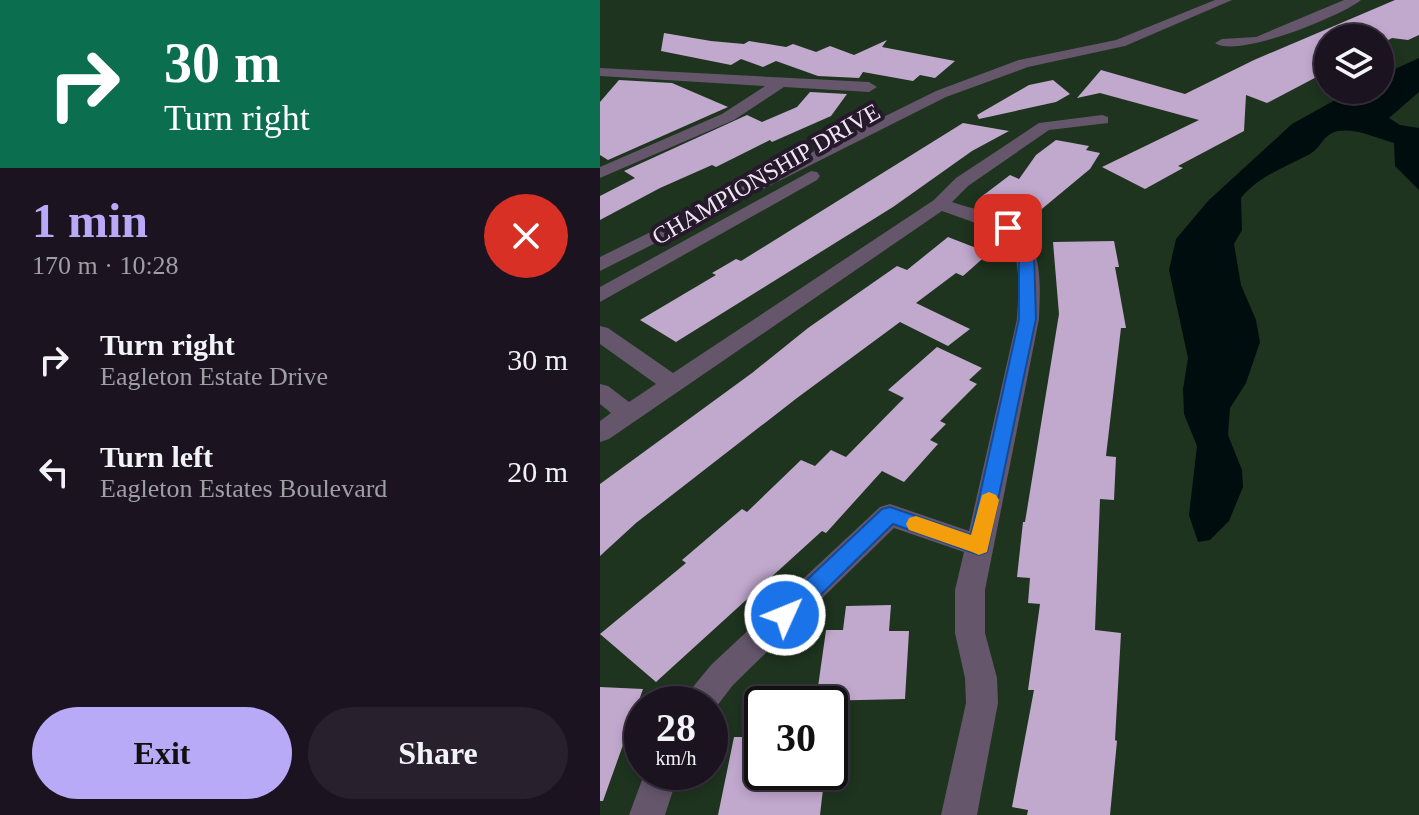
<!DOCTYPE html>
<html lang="en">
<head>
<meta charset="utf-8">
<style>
  :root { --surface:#1c1321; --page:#29202e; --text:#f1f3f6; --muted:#a09ea5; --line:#3a323f; --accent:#b9aaf7 }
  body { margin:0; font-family:Georgia,serif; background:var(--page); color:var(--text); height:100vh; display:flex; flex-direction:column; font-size:30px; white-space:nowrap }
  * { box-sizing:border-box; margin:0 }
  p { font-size:26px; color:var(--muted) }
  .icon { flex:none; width:44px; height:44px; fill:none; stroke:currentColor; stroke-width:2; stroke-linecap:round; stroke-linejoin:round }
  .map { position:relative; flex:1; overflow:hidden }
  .sheet { display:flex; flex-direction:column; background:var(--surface); width:600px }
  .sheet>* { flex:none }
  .guide { background:#0b6e4f; color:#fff; overflow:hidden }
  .tools { position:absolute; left:714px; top:24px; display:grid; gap:16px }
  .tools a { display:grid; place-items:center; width:80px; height:80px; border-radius:50%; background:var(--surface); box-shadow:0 4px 12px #0003,0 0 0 2px var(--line); font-size:40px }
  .speed { position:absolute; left:24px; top:686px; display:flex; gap:16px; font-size:40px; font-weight:700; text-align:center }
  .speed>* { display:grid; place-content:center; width:104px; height:104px; border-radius:50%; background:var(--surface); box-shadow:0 4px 12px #0003,0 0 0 2px var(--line); line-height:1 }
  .speed small { font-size:20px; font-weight:400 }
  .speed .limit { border:4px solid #111; border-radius:12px; background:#fff; color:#111 }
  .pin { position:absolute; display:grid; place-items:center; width:68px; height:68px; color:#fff; margin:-34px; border-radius:16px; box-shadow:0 4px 12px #0006 }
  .me { position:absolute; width:88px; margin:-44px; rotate:46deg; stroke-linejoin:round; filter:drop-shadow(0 0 6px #0008) }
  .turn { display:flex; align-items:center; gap:28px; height:168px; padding:0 32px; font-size:36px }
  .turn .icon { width:104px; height:104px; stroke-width:2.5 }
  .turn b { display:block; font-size:56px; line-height:68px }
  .round { display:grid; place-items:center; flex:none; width:84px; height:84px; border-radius:42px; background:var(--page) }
  .headline { display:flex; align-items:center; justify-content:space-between; height:136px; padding:0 32px }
  h1 { font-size:48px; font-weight:600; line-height:60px; color:var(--accent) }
  .cta { display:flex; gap:16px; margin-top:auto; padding:16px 32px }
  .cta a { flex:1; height:92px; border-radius:48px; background:var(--accent); color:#111; font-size:32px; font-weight:600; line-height:92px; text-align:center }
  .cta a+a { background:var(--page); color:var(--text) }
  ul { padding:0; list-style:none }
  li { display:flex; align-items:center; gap:24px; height:112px; padding:0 32px }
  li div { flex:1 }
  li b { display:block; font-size:30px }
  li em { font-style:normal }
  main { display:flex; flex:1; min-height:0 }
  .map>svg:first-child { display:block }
  .green { fill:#1e341f; fill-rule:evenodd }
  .water { fill:#000d0e }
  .building { fill:#c1a8cd }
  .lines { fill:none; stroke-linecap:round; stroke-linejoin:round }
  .minor { fill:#65566c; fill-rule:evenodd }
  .route { fill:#1a73e8; stroke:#114b97; stroke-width:2 }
  .slow { fill:#f59e0b }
  .labels { text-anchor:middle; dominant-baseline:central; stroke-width:8; stroke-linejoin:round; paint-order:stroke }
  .far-street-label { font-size:24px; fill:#efe6f3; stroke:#26192c }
</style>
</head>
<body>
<main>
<section class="sheet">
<div class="guide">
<div class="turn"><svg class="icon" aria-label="right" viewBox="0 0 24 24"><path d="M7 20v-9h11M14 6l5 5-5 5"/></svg><div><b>30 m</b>Turn right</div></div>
</div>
<div class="headline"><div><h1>1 min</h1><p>170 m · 10:28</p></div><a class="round" style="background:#d93025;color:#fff"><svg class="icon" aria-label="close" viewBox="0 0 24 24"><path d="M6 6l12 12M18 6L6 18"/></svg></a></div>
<ul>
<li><svg class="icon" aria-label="right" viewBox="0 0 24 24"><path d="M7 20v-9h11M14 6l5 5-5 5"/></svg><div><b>Turn right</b><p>Eagleton Estate Drive</p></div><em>30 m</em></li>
<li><svg class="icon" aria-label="left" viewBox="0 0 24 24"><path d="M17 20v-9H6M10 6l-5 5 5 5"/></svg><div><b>Turn left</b><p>Eagleton Estates Boulevard</p></div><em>20 m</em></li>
</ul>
<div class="cta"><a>Exit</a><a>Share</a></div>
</section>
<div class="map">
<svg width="819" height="815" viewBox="0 0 819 815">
  <rect width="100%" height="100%" fill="#26192c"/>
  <!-- green -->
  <path class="green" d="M0,0H819V815H0ZM728,38H780V90H728ZM42,704H110V772H42ZM162,704H230V772H162Z"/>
  <!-- water -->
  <path class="water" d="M819,58V92L789,118L800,125L819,128V190L795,166L794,143C777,138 756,128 738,131C723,134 722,147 710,154C684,168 660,175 641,198L642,230L634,244L641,285L656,320L660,342L646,383L630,408L628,435L642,470L643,487L629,521L610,540L598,542L589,515L597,446L584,414L583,389L588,358L569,270L576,239L608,201L692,124L753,90H780V76Z"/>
  <!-- building -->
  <g class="building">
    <path d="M795,0H819V35L808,40L792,38L781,44L780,38H728V71L667,103L646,95L644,131L578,166L583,168L545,189L502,167L599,120L500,93L477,98L501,70L585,94L654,60Z"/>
    <path d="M64,33L111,41L144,44L149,41L186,47L193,44L216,52L230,46L254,55L287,40L282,47L355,61L335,78L320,75L313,81L263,72L259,78L218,76L176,61L163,67L141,59L131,65L61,51Z"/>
    <path d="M19,80L72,83L128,107L8,160L0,155V102Z"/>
    <path d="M453,80L470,94L456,102L379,119L377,115L429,85Z"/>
    <path d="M210,92L247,94L231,116L172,142L170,140L116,167L112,165L60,188L0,220V196L35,178L24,171L147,115L162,122L197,107Z"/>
    <path d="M363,123L409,131L372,151L293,207L76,342L40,320L116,275L112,273L136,259L141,261Z"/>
    <path d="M456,140L489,146L486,150L500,153L490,169L437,213L423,207L418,211L381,197L410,175L419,179L436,155Z"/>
    <path d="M348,237L389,253L363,276L356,273L316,303L370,329L348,346L300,322L197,398L36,523L0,556V484L152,373L208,328L297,266L307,270Z"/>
    <path d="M514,241L519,267H515L526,328H521L506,456L516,457L514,500L500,499L495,630L521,633L515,740L517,741L510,815H427L428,810L412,807L434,690H428L440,604L428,603L430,578L417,577L423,522H425L459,314L453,242Z"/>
    <path d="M337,347L382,368L369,380L377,384L340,421L346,424L330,440L338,444L304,482L282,471L226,533L222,531L56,682L0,634L86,563L82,560L142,509L147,512L201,460L215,466L231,450L246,457L304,398L288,390Z"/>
    <path d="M291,605L289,631H309L305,699L216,701L226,630H243L246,606Z"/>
    <path d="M0,687L43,689L3,801H0Z"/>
    <path d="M134,737H162V772H225L220,815H118Z"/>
  </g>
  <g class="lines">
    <!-- minor -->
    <g class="minor">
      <path d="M615,0H632L525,46L428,67L346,97L0,271V257L336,91L419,60L516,40Z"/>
      <path d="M744,0H761C742,16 636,59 615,43L622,39L656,37Z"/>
      <path d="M0,68L269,82L277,87L269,92L184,87L134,120L0,178V167L122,114L165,86L0,76Z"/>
      <path d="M502,115L508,117V123L449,130L368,186L352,202C371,209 401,213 416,226C444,247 440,288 439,319L385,590V633L397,678L398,703L377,815H341L366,703L365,678L355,633V590L364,552L294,528L133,685L110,715V704H83L88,693L111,665L280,507L290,504L369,531L417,319L419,282L416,258L401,232L342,211L9,439L0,442V421L11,413L0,404V384L8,386L29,402L56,384L0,344V326L8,328L73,373L334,200L356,178L439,123Z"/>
      <path d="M211,171L217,172L220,176L217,180L0,302V287Z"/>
      <path d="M45,772H79L65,815H29Z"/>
    </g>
  </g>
  <!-- route -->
  <path class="route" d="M408,224L428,241L434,253L436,319L387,552L379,555L293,524L193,622L185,625L177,622L173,615L177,608L282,509L290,507L371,535L419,319V253L401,228Z"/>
  <!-- slow -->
  <path class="slow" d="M389,492L396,495L399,500L387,552L379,555L372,552L309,530L306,524L309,518L316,516L371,535L382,495Z"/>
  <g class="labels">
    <!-- far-street labels -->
    <g class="far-street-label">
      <text transform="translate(166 174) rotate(-30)">CHAMPIONSHIP DRIVE</text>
    </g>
  </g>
</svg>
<div class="tools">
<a><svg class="icon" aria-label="layers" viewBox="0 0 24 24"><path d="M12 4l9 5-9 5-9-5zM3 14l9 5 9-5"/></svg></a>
</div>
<div class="speed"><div>28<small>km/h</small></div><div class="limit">30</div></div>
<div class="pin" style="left:408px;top:228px;background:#d93025"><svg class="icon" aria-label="arrive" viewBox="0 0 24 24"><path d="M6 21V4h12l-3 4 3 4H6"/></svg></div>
<svg class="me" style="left:185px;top:615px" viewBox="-20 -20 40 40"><circle r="17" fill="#1a73e8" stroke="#fff" stroke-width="3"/><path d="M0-11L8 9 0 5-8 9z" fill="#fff"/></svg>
</div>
</main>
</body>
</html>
